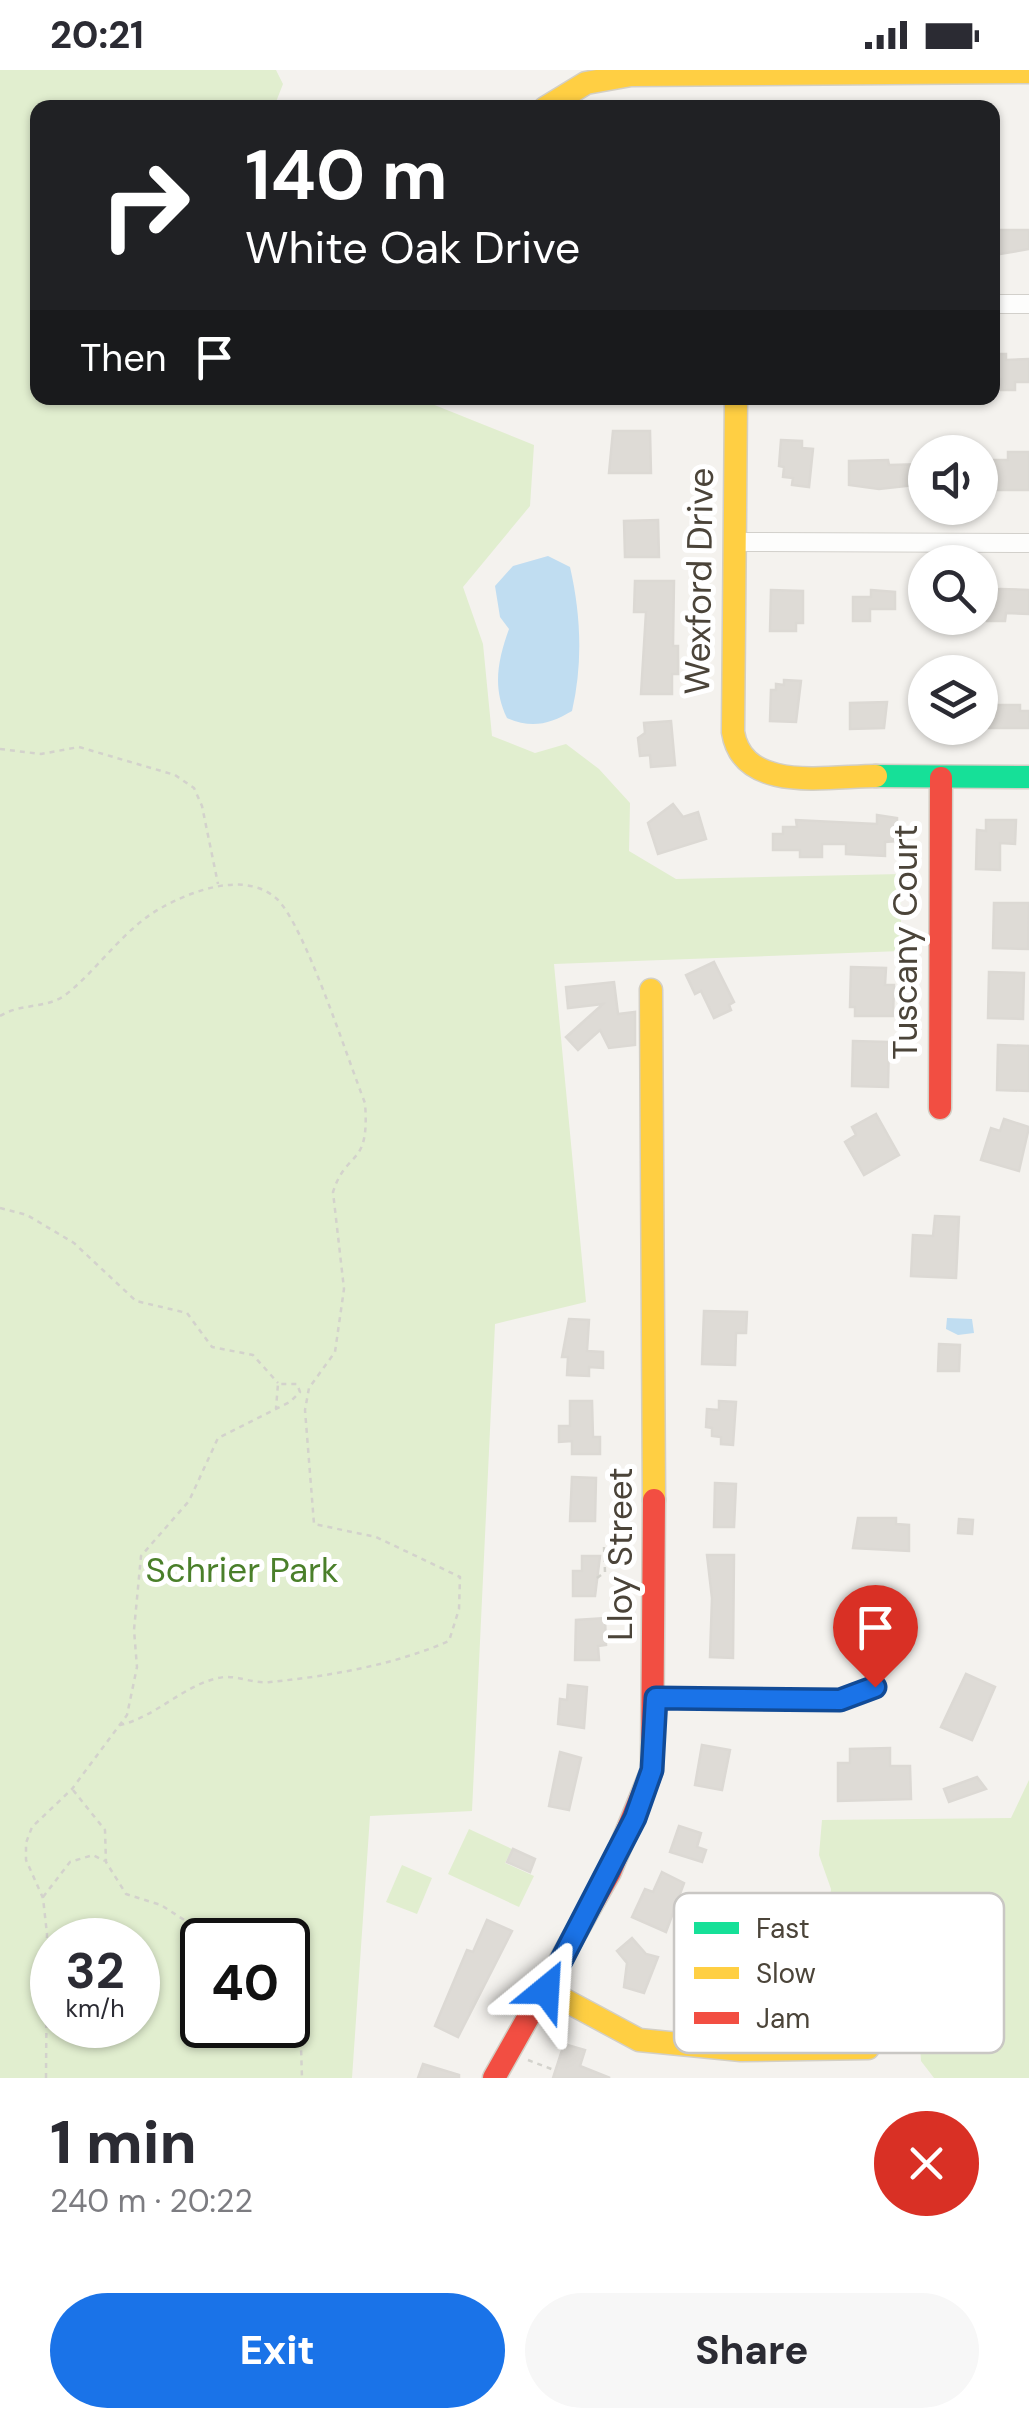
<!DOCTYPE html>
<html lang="en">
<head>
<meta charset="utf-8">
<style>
  :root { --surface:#fff; --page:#f7f7f7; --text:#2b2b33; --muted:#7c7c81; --accent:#1a73e8 }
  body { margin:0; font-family:"DM Sans",sans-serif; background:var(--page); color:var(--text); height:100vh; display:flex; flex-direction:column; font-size:38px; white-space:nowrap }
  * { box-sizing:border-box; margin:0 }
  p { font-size:32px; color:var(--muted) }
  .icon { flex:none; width:55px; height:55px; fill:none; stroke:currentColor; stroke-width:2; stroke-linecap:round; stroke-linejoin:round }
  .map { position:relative; height:2008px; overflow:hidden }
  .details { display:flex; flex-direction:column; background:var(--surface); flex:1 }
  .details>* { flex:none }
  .top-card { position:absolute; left:30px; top:30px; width:970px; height:305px; border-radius:20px; box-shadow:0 2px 8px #0004; background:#202124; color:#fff; overflow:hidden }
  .tools { position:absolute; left:908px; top:365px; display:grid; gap:20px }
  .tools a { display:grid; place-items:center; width:90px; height:90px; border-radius:50%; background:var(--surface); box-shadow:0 2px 8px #0004; font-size:50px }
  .speed { position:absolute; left:30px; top:1848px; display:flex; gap:20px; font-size:50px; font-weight:700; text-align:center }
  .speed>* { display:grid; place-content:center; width:130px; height:130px; border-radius:50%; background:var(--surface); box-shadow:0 2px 8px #0004; line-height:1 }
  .speed small { font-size:25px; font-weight:400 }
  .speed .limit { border:5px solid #111; border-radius:15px; background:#fff; color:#111 }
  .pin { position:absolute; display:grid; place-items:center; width:85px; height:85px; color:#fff; margin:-102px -42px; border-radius:50% 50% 50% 0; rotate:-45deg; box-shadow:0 0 10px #0007 }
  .pin .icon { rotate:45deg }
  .me { position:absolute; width:110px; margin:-55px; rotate:27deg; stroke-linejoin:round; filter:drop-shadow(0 0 8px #0008) }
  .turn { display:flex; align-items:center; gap:35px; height:210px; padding:0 50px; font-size:45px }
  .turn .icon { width:130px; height:130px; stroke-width:2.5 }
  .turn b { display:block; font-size:70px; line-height:85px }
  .then { display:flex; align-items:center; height:95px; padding:0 50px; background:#0003; gap:20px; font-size:38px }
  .round { display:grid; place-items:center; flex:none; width:105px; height:105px; border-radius:52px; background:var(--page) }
  .headline { display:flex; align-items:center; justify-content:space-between; height:170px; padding:0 50px }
  h1 { font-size:60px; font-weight:800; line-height:75px }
  .primary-button { display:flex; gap:20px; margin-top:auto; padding:20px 50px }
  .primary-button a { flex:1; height:115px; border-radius:60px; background:var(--accent); color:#fff; font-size:40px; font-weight:800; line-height:115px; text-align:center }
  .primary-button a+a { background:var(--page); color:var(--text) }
  .status { display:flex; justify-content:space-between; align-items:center; height:70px; padding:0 50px; background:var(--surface); direction:ltr }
  .status svg { height:28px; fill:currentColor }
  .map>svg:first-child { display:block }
  .green { fill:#e1eecf; fill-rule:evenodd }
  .water { fill:#c0ddf1 }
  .building { fill:#dedbd6; stroke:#dcd9d4; stroke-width:2.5 }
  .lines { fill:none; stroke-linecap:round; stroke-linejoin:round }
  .street-casing { stroke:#d2d0cb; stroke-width:20 }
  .fast-casing { stroke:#d3cfc5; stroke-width:25 }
  .slow-casing { stroke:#d3cfc5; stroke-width:25 }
  .jam-casing { stroke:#d3cfc5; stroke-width:25 }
  .path { stroke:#d3d2cc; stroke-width:2.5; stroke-dasharray:5 5; stroke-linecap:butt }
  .street { stroke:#fdfdfc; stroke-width:18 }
  .fast { stroke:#16e098; stroke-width:22 }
  .slow { stroke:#ffcf43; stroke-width:22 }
  .jam { stroke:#f24e42; stroke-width:22 }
  .route-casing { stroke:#114b97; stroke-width:25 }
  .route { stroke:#1a73e8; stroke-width:18 }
  .labels { text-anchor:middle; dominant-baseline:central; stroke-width:10; stroke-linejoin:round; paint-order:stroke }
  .street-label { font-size:35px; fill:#4b4439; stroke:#fff }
  .park-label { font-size:35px; fill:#4a7f2a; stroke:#fff }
  .key { fill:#fff; stroke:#c9c7c4; stroke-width:2.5 }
  .key-label { font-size:28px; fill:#4b4439 }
</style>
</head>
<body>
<div class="status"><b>20:21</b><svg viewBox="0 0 49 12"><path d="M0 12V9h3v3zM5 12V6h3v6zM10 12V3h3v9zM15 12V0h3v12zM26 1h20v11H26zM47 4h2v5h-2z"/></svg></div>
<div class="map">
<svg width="1029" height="2008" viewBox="0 0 1029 2008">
  <rect width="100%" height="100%" fill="#f4f2ee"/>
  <!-- green -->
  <g class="green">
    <path d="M0,0H276L283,14L274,37L38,38V328H417L534,375L530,436L463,517L483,574L492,666L535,683L566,674L599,699L630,733L629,781L676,809L901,804V881L554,894L586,1232L495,1254L472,1741L370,1746L352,2008H0ZM138,1870V1955H52V1870ZM288,1870V1955H202V1870Z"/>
    <path d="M1029,1710V2008H934L921,1991L917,1927L941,1865L936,1826L911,1822L870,1829L866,1874L838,1885L826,1875L831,1819L819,1785L822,1750L1011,1748Z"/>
    <path d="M469,1759L512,1779L505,1793L534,1806L519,1837L448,1804Z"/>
    <path d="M402,1795L432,1808L417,1844L386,1832Z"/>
  </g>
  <!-- water -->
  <g class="water">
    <path d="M548,486L570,497C581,545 583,593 572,641C550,654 532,659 507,648C492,617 498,590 509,559L500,547L495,516L513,496Z"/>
    <path d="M947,1248L972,1249L974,1263L958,1265L946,1259Z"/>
  </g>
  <!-- building -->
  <g class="building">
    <path d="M994,160H1029V179L994,185Z"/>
    <path d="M992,284H1006V290L1029,289V312H1015V320H1001V309H992Z"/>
    <path d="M613,361H650L651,403H609Z"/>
    <path d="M781,370L802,371V378L813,379L809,417L792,415L793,408L783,407L784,397L779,396Z"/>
    <path d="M1008,382H1029V420H992V390H1008Z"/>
    <path d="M888,390L889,395L925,394V414L879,419L849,415V391Z"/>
    <path d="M658,450L659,487H625L624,451Z"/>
    <path d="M635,511H674L673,576H678V604H672V624H641L646,542H634Z"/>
    <path d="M1000,519L1029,520V544L1006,543L1005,551H987V522Z"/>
    <path d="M771,520L803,521V553H796V561H770Z"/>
    <path d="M871,520L895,522V539H870V551H853V527H871Z"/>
    <path d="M784,610L801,611L796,652L770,651L771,620H776V614L784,615Z"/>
    <path d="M887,632L884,658L850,659V633Z"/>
    <path d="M986,635H1020V641H1029V658H986Z"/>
    <path d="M671,651L675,695L651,697L650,685L640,686L638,668L645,663L644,653Z"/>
    <path d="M673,734L683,747L698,742L706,769L658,784L648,753Z"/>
    <path d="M877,745L897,748V771L885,772V786L846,784V774H822V787H800V780H773V764H783V757H797L796,750L877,754Z"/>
    <path d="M986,750H1016L1015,774L1000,773V800L976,799L977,760L986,761Z"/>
    <path d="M994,833H1029L1028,879L993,878Z"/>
    <path d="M714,892L734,932L729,935L731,940L714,948L701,921L695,924L686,905Z"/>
    <path d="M851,897L886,898L885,915H894L893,946H855V937H850Z"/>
    <path d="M989,902L1024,903L1023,949L988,948Z"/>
    <path d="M614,912L618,944L635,942V975L609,978L600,960L578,980L566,967L603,934L568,938L566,917Z"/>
    <path d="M853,971L889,972L888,1017L852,1016Z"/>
    <path d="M998,975L1029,976V1021L997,1020Z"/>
    <path d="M876,1044L899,1085L864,1105L845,1072L856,1065L852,1057Z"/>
    <path d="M1004,1049L1029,1057L1019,1101L981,1090L991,1058L1000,1061Z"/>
    <path d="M935,1146L959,1147L956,1208L911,1206L913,1165L933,1166Z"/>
    <path d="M704,1241L747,1242L746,1263H736L735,1295L702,1294Z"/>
    <path d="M569,1249L589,1250L587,1281L603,1282V1298L589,1297V1306L567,1305L568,1287H562Z"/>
    <path d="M939,1274L960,1275L959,1301H938Z"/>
    <path d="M570,1331H592L593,1367H600V1384H572V1371L559,1372V1356H570Z"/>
    <path d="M719,1331L736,1332L733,1375L721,1374V1367L712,1366V1358L706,1357L707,1339L719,1340Z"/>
    <path d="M572,1407L596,1408L595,1451H570Z"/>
    <path d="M715,1413L736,1414L734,1457H714Z"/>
    <path d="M858,1448H896V1454L909,1455V1481L853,1478Z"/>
    <path d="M959,1449L973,1450L972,1464L958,1463Z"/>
    <path d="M707,1485H734L733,1588L710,1587L712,1528Z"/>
    <path d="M582,1486H600L595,1526H573V1501H582Z"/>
    <path d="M605,1548L606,1575L598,1576L599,1590H575L576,1550Z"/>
    <path d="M966,1604L995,1617L972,1670L941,1657Z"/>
    <path d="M568,1615L587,1617L584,1658L558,1654L560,1629L567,1630Z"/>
    <path d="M702,1675L730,1680L722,1720L695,1715Z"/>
    <path d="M890,1678V1696H910L911,1729L838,1731V1693H850V1679Z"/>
    <path d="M560,1682L581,1688L569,1740L549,1736Z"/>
    <path d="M977,1707L986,1719L949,1732L944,1719Z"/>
    <path d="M679,1756L701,1763L697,1777L706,1780L702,1792L670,1782Z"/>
    <path d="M513,1779L535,1789L530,1802L507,1792Z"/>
    <path d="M662,1802L684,1813L666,1862L632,1847L645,1819L653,1822Z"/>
    <path d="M487,1850L512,1861L458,1967L435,1956L467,1880L473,1882Z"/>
    <path d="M632,1868L646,1884L658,1887L644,1923L624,1917L627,1893L617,1881Z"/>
    <path d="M564,1974L585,1980L580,1996L610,2008H553Z"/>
    <path d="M423,1994L459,2005V2008H418Z"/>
  </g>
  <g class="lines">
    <!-- street casing -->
    <g class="street-casing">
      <g id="street">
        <path d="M992,234H1029"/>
        <path d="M734,472L1029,473"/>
        <path d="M655,1628L840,1630L875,1617"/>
      </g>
    </g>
    <!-- fast casing -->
    <g class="fast-casing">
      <path id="fast" d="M876,706L1029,707"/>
    </g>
    <!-- slow casing -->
    <g class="slow-casing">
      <g id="slow">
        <path d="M545,38L586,13L631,5L1029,2"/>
        <path d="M736,328L733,662C743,724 829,706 876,706"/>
        <path d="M651,920L654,1430"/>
        <path d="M546,1920L639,1970L741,1980L868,1978"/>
      </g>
    </g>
    <!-- jam casing -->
    <g class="jam-casing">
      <g id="jam">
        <path d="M940,1038L941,708"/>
        <path d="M494,2008L610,1802L652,1700L654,1430"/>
      </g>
    </g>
    <!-- path -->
    <g class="path">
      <path d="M0,679L41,684L79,677L175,705L194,718L202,736L218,814"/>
      <path d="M0,946C21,933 44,939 64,926C98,900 123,859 161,838C192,821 245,800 277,829C305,856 348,990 365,1033C370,1099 347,1078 333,1122L344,1219L335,1282L309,1318L305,1340L314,1454L376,1467L460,1507L459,1539L449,1571C394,1595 330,1606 270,1612C254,1614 239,1606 224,1607C186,1612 157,1647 120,1655"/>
      <path d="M0,1138L27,1145L74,1173L136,1231L187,1243L212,1277L253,1285L278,1313"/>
      <path d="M597,1508L605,1502L604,1477"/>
      <path d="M73,1720L105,1760L106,1792L126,1824L161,1835L192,1855L245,1870"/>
      <path d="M43,1827L70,1792L93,1785L105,1791"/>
      <path d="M286,1955L301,1977L302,2008"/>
      <path d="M528,1990L554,2000"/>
      <path d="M46,2008L47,1864L43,1828L26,1790V1773L32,1757L72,1719L127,1645L137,1597L134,1560L141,1486L189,1431L218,1368L290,1332L300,1322L297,1314H278L276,1338"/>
    </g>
    <!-- street -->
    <use href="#street" class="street"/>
    <!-- fast -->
    <use href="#fast" class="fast"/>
    <!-- slow -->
    <use href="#slow" class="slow"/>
    <!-- jam -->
    <use href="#jam" class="jam"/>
  </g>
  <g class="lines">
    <!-- route casing -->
    <g class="route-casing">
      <path id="route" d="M546,1920L635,1748L652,1700L656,1628L840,1630L875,1617"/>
    </g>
    <!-- route -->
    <use href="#route" class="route"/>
  </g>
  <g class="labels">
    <!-- street labels -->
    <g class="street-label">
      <text transform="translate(699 511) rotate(-89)">Wexford Drive</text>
      <text transform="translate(905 872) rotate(-90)">Tuscany Court</text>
      <text transform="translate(620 1484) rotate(-90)">Lloy Street</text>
    </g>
    <!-- park labels -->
    <g class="park-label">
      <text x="242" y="1500">Schrier Park</text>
    </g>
  </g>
  <!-- legend -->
  <rect x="674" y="1823" width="330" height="160" rx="15" class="key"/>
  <rect x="694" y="1852" width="45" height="12" fill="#16e098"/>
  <rect x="694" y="1897" width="45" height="12" fill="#ffcf43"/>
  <rect x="694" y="1942" width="45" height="12" fill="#f24e42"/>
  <g class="key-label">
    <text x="756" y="1868">Fast</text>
    <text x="756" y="1913">Slow</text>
    <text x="756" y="1958">Jam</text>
  </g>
</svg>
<div class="tools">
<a><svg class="icon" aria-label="sound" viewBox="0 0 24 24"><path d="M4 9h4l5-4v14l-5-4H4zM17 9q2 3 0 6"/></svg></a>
<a><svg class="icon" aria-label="search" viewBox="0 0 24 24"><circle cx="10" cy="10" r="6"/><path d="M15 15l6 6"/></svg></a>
<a><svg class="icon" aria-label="layers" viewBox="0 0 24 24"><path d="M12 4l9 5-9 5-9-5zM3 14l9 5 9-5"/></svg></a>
</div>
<div class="speed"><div>32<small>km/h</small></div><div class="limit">40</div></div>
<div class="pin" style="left:875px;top:1617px;background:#d93025"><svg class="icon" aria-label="arrive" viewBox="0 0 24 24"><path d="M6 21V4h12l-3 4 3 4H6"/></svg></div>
<svg class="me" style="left:546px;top:1920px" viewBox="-20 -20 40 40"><path d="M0-17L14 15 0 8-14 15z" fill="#1a73e8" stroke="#fff" stroke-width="4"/></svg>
<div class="top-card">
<div class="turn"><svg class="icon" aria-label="right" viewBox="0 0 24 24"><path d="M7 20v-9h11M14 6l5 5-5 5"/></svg><div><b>140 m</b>White Oak Drive</div></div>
<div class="then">Then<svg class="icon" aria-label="arrive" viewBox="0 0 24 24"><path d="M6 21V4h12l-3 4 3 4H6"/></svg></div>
</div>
</div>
<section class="details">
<div class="headline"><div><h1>1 min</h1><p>240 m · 20:22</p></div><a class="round" style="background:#d93025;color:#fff"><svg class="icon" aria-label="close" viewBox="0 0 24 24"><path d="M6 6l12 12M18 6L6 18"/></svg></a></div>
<div class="primary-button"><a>Exit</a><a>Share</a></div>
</section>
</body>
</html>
